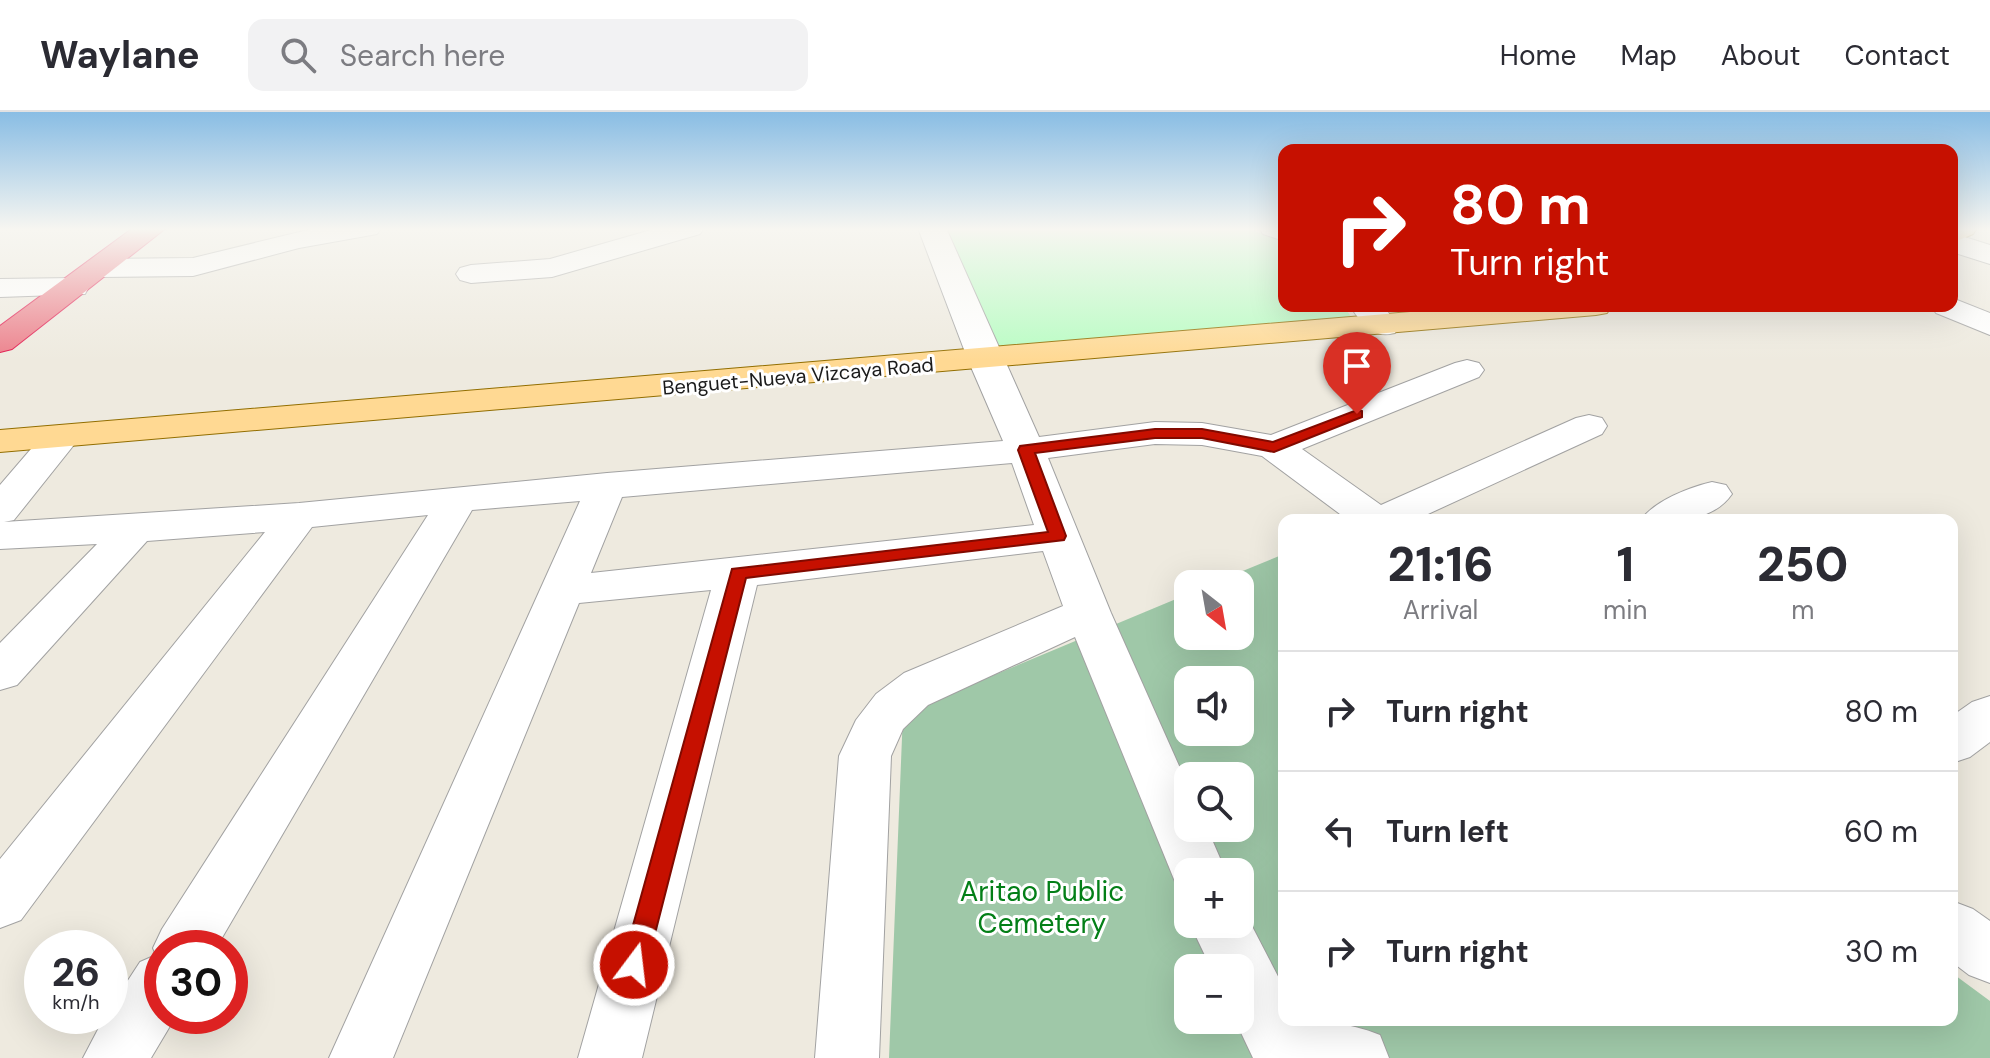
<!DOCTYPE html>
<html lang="en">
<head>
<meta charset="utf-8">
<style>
  :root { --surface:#fff; --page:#f2f2f3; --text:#2b2b33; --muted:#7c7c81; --line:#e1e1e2 }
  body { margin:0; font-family:"DM Sans",sans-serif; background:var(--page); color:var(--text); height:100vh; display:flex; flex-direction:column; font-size:30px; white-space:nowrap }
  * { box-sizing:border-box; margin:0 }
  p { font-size:26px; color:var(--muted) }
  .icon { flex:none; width:44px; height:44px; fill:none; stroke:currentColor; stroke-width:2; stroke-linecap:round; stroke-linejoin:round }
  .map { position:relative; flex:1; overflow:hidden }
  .side { position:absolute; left:1278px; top:402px; width:680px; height:512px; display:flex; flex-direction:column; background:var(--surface); border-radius:16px; box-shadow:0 8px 32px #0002 }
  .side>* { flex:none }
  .top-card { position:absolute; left:1278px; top:32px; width:680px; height:168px; border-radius:16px; box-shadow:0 8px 32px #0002; background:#c61000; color:#fff; overflow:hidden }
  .needle { width:52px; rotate:149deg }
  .controls { position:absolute; left:1174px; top:458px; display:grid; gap:16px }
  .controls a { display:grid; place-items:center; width:80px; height:80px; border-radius:16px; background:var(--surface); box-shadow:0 8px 32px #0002; font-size:40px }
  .speed { position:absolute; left:24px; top:818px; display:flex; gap:16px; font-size:40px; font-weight:700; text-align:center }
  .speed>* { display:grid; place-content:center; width:104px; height:104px; border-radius:50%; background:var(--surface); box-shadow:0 8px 32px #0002; line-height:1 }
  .speed small { font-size:20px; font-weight:400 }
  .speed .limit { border:12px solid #d22; background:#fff; color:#111 }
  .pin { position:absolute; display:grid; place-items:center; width:68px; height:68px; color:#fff; margin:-82px -34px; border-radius:50% 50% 50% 0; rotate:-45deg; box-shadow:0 0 8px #0007 }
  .pin .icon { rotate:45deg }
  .me { position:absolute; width:88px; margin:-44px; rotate:15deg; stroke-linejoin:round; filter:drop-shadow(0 0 6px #0008) }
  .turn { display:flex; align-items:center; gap:28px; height:168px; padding:0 40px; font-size:36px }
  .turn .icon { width:104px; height:104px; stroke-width:2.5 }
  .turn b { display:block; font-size:56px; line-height:68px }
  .eta { display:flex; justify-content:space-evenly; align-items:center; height:136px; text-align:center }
  .eta b { font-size:48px; font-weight:800; line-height:56px }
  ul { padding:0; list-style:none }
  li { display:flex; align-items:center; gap:24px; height:120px; padding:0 40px; border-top:2px solid var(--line) }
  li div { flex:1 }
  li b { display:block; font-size:30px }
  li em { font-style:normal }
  header { display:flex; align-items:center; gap:48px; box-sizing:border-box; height:112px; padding:0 40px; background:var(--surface); border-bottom:2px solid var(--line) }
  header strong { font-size:38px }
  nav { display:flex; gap:44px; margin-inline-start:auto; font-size:28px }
  .search { width:560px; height:72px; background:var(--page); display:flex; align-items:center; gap:20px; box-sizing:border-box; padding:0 28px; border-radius:16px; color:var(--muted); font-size:30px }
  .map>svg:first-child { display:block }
  .cemetery { fill:#9fc8a8; fill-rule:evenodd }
  .park { fill:#b7fdc2 }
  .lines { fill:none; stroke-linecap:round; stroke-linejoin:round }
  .minor-casing { stroke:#a2a2a2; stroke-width:2 }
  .major-casing { stroke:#926e00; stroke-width:2 }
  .highway-casing { stroke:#e2164c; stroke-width:2 }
  .minor { fill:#fff; fill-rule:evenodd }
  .major { fill:#ffd993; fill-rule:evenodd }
  .highway { fill:#ec808b; fill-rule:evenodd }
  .route { fill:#c61000; stroke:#810a00; stroke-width:2 }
  .labels { text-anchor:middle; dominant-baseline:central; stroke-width:6; stroke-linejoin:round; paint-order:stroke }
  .far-street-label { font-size:20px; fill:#1b1b1b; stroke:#fff }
  .near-park-label { font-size:28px; fill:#037f17; stroke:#fff }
</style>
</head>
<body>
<header>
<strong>Waylane</strong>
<div class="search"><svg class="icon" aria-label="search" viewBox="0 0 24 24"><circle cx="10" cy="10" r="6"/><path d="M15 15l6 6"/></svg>Search here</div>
<nav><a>Home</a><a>Map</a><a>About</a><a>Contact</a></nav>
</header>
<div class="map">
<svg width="1990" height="946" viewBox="0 0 1990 946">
  <rect width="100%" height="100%" fill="#eeeadf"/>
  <!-- cemetery -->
  <path class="cemetery" d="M1284,442V908H1952V861L1990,889V946H889L903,601L1188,482V524H1240V472H1211ZM1188,568H1240V620H1188ZM1188,664H1240V716H1188ZM1188,760H1240V812H1188ZM1188,856H1240V908H1188Z"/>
  <!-- park -->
  <path class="park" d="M948,116H1247L1284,130V194H1343L1353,207L987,243Z"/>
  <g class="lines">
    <!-- minor casing -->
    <g class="minor-casing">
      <g id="minor">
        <path d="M316,116H381L377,122L299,136L193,164L100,165L89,162L85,156L89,150L100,147L193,146Z"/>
        <path d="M658,116H704L700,122L552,165L471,171L460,168L456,162L460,156L471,153L550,147Z"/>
        <path d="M918,116H946L1039,325L1155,310L1202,311L1271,323L1455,251L1467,248L1479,251L1484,258L1479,265L1302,337L1381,393L1576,306L1589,303L1602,306L1607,314L1602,322L1415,408H1348L1262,344L1202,333L1155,332L1048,346L1111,501L1188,674V716H1207L1226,760H1188V781L1178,777L1075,525L928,593L903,617L891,644L879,946H815L839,644L856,608L876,582L904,561L1063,494L1043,439L757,473L642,946H578L711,478L579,491L393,946H329L580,389L472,398L216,836H162V904H176L151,946H83L105,904H110V896L140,850L156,843L153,836L162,817L428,403L312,415L21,808L0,816V747L265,420L147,429L17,573L0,578V531L97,432L0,437V373L49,316L62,313L75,316L81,324L14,408L4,410L299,391L607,361L1003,329L968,248ZM1012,351L1034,413L591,461L622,385Z"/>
        <path d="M1259,116H1284V129L1263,122Z"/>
        <path d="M1952,121L1990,133V152L1952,140Z"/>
        <path d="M74,166L85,168L89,175L85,182L0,185V167Z"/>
        <path d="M1952,186L1990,201V223L1936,201L1931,194H1952Z"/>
        <path d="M1350,194H1383L1399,214L1395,221C1372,227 1362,212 1350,194Z"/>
        <path d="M1712,370L1726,373L1732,382C1711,412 1673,408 1641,408C1654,389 1690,375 1712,370Z"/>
        <path d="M1990,584V630L1970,645L1952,651V604L1972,590Z"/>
        <path d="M1952,789L1973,797L1990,809V871L1969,863L1952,850Z"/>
        <path d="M1241,793L1284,876V908C1317,908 1348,910 1380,923L1389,946H1253L1235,908H1240V856H1211L1190,812H1240Z"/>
      </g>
    </g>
    <!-- major casing -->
    <g class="major-casing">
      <g id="major">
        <path d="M1952,116H1977L1973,122L1952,131Z"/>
        <path d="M1482,194H1612L1607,201L1596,203L0,340V318Z"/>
      </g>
    </g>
    <!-- highway casing -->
    <g class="highway-casing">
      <path id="highway" d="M133,116H166L12,237L0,240V214Z"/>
    </g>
    <!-- minor -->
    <use href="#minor" class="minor"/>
    <!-- major -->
    <use href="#major" class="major"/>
    <!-- highway -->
    <use href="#highway" class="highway"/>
  </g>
  <!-- sky -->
  <linearGradient id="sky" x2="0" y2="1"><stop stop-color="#89bde4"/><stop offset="0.47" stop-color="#f7f6f1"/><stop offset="1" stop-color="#f7f6f1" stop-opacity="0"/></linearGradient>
  <rect width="1990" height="249" fill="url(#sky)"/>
  <!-- route -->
  <path class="route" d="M1357,298L1362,299V305L1274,340L1202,326H1155L1035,341L1066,424L1064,428L746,466L647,853L643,861L634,865L626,861L622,853L732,457L1048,420L1018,338L1020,334L1155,317H1202L1273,330Z"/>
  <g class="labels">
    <!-- far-street labels -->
    <g class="far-street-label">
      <text transform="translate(798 264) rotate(-5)">Benguet-Nueva Vizcaya Road</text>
    </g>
    <!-- near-park labels -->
    <g class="near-park-label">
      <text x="1042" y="779">Aritao Public<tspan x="1042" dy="32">Cemetery</tspan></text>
    </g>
  </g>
</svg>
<div class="controls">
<a><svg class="needle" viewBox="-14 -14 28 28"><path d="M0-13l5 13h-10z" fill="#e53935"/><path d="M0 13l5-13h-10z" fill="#7c7c81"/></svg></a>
<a><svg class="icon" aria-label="sound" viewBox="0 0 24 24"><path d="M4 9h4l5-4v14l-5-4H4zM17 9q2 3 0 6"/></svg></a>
<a><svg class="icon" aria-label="search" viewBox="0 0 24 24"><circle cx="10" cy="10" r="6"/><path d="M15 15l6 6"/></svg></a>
<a>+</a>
<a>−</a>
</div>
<div class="speed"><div>26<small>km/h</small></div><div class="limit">30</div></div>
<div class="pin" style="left:1357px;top:302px;background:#d93025"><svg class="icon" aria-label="arrive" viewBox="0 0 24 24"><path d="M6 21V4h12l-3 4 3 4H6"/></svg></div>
<svg class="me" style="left:634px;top:853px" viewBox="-20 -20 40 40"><circle r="17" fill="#c61000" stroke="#fff" stroke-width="3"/><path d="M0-11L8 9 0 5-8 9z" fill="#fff"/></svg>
<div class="top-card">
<div class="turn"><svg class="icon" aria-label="right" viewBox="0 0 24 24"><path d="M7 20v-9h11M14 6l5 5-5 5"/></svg><div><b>80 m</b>Turn right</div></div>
</div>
<section class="side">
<div class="eta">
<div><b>21:16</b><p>Arrival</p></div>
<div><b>1</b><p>min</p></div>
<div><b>250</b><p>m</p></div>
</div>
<ul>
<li><svg class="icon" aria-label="right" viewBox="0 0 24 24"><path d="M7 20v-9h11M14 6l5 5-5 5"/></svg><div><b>Turn right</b></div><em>80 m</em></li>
<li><svg class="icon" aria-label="left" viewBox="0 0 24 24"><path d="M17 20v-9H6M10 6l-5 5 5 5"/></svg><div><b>Turn left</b></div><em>60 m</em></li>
<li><svg class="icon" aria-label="right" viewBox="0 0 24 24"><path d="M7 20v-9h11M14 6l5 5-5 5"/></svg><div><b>Turn right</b></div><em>30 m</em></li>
</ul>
</section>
</div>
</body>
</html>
